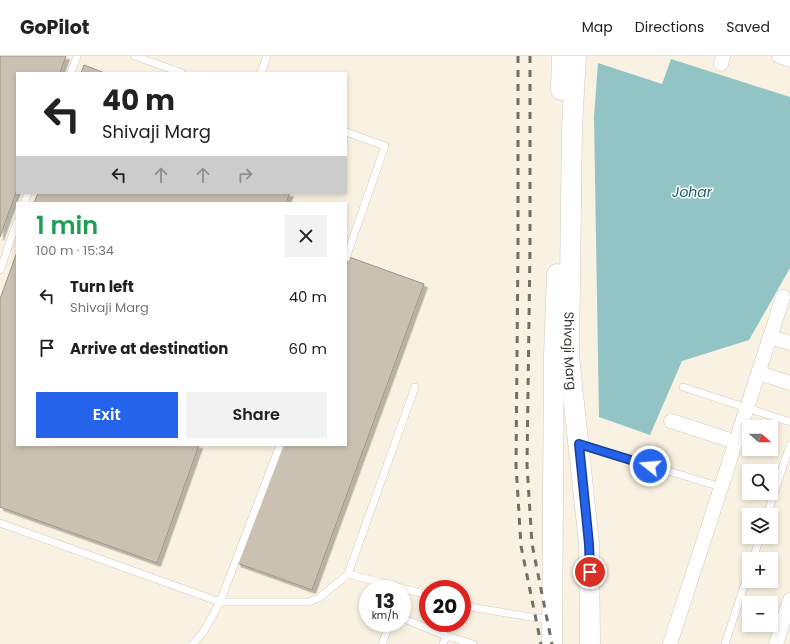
<!DOCTYPE html>
<html lang="en">
<head>
<meta charset="utf-8">
<style>
  :root { --surface:#fff; --page:#f2f2f2; --text:#222; --muted:#767676; --line:#e0e0e0; --accent:#2563eb }
  body { margin:0; font-family:Poppins,sans-serif; background:var(--page); color:var(--text); height:100vh; display:flex; flex-direction:column; font-size:15px; white-space:nowrap }
  * { box-sizing:border-box; margin:0 }
  p { font-size:13px; color:var(--muted) }
  .icon { flex:none; width:22px; height:22px; fill:none; stroke:currentColor; stroke-width:2; stroke-linecap:round; stroke-linejoin:round }
  .map { position:relative; flex:1; overflow:hidden }
  .panel { position:absolute; left:16px; top:146px; width:331px; height:244px; display:flex; flex-direction:column; background:var(--surface); border-radius:0px; box-shadow:0 2px 6px #0003 }
  .panel>* { flex:none }
  .top-card { position:absolute; left:16px; top:16px; width:331px; height:122px; border-radius:0px; box-shadow:0 2px 6px #0003; background:#fff; color:var(--text); overflow:hidden }
  .needle { width:26px; rotate:110deg }
  .buttons { position:absolute; left:742px; top:364px; display:grid; gap:8px }
  .buttons a { display:grid; place-items:center; width:36px; height:36px; border-radius:0px; background:var(--surface); box-shadow:0 2px 6px #0003; font-size:20px }
  .speed { position:absolute; left:359px; top:524px; display:flex; gap:8px; font-size:20px; font-weight:700; text-align:center }
  .speed>* { display:grid; place-content:center; width:52px; height:52px; border-radius:50%; background:var(--surface); box-shadow:0 2px 6px #0003; line-height:1 }
  .speed small { font-size:10px; font-weight:400 }
  .speed .limit { border:6px solid #d22; background:#fff; color:#111 }
  .pin { position:absolute; display:grid; place-items:center; width:34px; height:34px; color:#fff; margin:-17px; border:2px solid #fff; border-radius:50%; box-shadow:0 1px 4px #0007 }
  .me { position:absolute; width:44px; margin:-22px; rotate:287deg; stroke-linejoin:round; filter:drop-shadow(0 0 3px #0008) }
  .turn { display:flex; align-items:center; gap:14px; height:84px; padding:0 20px; font-size:18px }
  .turn .icon { width:52px; height:52px; stroke-width:2.5 }
  .turn b { display:block; font-size:28px; line-height:34px }
  .lanes { display:flex; align-items:center; height:38px; padding:0 20px; background:#0003; justify-content:center; gap:20px; direction:ltr }
  .lanes .off { opacity:.35 }
  .round { display:grid; place-items:center; flex:none; width:42px; height:42px; border-radius:0px; background:var(--page) }
  .head { display:flex; align-items:center; justify-content:space-between; height:68px; padding:0 20px }
  h1 { font-size:24px; font-weight:600; line-height:30px; color:#1e9e55 }
  .cta { display:flex; gap:8px; margin-top:auto; padding:8px 20px }
  .cta a { flex:1; height:46px; border-radius:0px; background:var(--accent); color:#fff; font-size:16px; font-weight:600; line-height:46px; text-align:center }
  .cta a+a { background:var(--page); color:var(--text) }
  ul { padding:0; list-style:none }
  li { display:flex; align-items:center; gap:12px; height:52px; padding:0 20px }
  li div { flex:1 }
  li b { display:block; font-size:15px }
  li em { font-style:normal }
  header { display:flex; align-items:center; gap:24px; box-sizing:border-box; height:56px; padding:0 20px; background:var(--surface); border-bottom:1px solid var(--line) }
  header strong { font-size:19px }
  nav { display:flex; gap:22px; margin-inline-start:auto; font-size:14px }
  .map>svg:first-child { display:block }
  .water { fill:#93c4c5 }
  .building { fill:#cbc1b3; stroke:#9c9386; filter:url(#shadow) }
  .lines { fill:none; stroke-linecap:round; stroke-linejoin:round }
  .lane-casing { stroke:#cfc9b9; stroke-width:8 }
  .street-casing { stroke:#cfc9b9; stroke-width:15 }
  .secondary-casing { stroke:#cfc9b9; stroke-width:21 }
  .lane { stroke:#fff; stroke-width:7 }
  .street { stroke:#fff; stroke-width:14 }
  .secondary { stroke:#fff; stroke-width:20 }
  .rail { stroke:#736f66; stroke-width:3; stroke-dasharray:7 7; stroke-linecap:butt }
  .route-casing { stroke:#184099; stroke-width:10 }
  .route { stroke:#2563eb; stroke-width:7 }
  .labels { text-anchor:middle; dominant-baseline:central; stroke-width:3; stroke-linejoin:round; paint-order:stroke }
  .street-label { font-size:13px; fill:#383630; stroke:#fff }
  .water-label { font-size:14px; font-style:italic; fill:#1c5e61; stroke:#fff }
</style>
</head>
<body>
<header>
<strong>GoPilot</strong>
<nav><a>Map</a><a>Directions</a><a>Saved</a></nav>
</header>
<div class="map">
<svg width="790" height="588" viewBox="0 0 790 588">
  <defs>
    <filter id="shadow"><feDropShadow dx="3.5" dy="3.5" stdDeviation="0" flood-color="#0004"/></filter>
  </defs>
  <rect width="100%" height="100%" fill="#f9f2e2"/>
  <!-- water -->
  <path class="water" d="M671,3L790,41V212L749,284L682,305L650,379L599,361L594,61L598,7L662,28Z"/>
  <!-- building -->
  <g class="building">
    <path d="M0,0H66L60,17H17V134L0,181Z"/>
    <path d="M84,9L105,17H81Z"/>
    <path d="M38,137H290L286,147H34Z"/>
    <path d="M17,196V389H199L157,507L0,451V243Z"/>
    <path d="M349,201L424,228L312,534L237,507L280,389H346V209Z"/>
  </g>
  <g class="lines">
    <!-- lane casing -->
    <g class="lane-casing">
      <g id="lane">
        <path d="M135,0L182,17"/>
        <path d="M71,17L77,0"/>
        <path d="M261,17L267,0"/>
        <path d="M346,76L385,90L346,202"/>
        <path d="M24,147L28,137"/>
        <path d="M0,214L17,166"/>
        <path d="M415,331L348,518L428,539"/>
        <path d="M683,331L790,366"/>
        <path d="M580,388L721,431"/>
        <path d="M767,459L790,389"/>
        <path d="M0,467L220,546H308L319,542L348,518"/>
        <path d="M753,503L760,481"/>
        <path d="M462,548L476,552L550,564"/>
        <path d="M402,562L446,580L473,588"/>
        <path d="M193,588L204,575L220,546L280,389"/>
        <path d="M382,588L390,567"/>
        <path d="M443,588L446,580"/>
        <path d="M725,588L749,515"/>
      </g>
    </g>
    <!-- street casing -->
    <g class="street-casing">
      <g id="street">
        <path d="M779,0L790,4"/>
        <path d="M721,8L723,0"/>
        <path d="M770,281L790,287"/>
        <path d="M759,317L790,327"/>
        <path d="M671,365L736,386"/>
        <path d="M670,588L783,241"/>
        <path d="M776,588L790,544"/>
      </g>
    </g>
    <!-- secondary casing -->
    <g class="secondary-casing">
      <g id="secondary">
        <path id="s1" d="M576,0L572,71L569,300L589,488L590,588"/>
        <path d="M561,34L562,0"/>
        <path d="M552,588L554,299L557,218"/>
      </g>
    </g>
    <!-- lane -->
    <use href="#lane" class="lane"/>
    <!-- street -->
    <use href="#street" class="street"/>
    <!-- secondary -->
    <use href="#secondary" class="secondary"/>
    <!-- rail -->
    <g class="rail">
      <path d="M518,0V191L516,409L521,490L541,588"/>
      <path d="M530,0V192L527,409L532,488L552,588"/>
    </g>
  </g>
  <g class="lines">
    <!-- route casing -->
    <g class="route-casing">
      <path id="route" d="M590,516L589,488L579,388L650,410"/>
    </g>
    <!-- route -->
    <use href="#route" class="route"/>
  </g>
  <g class="labels">
    <!-- street labels -->
    <g class="street-label">
      <text stroke="none"><textPath href="#s1" startOffset="295">Shivaji Marg</textPath></text>
    </g>
    <!-- water labels -->
    <g class="water-label">
      <text x="692" y="136">Johar</text>
    </g>
  </g>
</svg>
<div class="buttons">
<a><svg class="needle" viewBox="-14 -14 28 28"><path d="M0-13l5 13h-10z" fill="#e53935"/><path d="M0 13l5-13h-10z" fill="#767676"/></svg></a>
<a><svg class="icon" aria-label="search" viewBox="0 0 24 24"><circle cx="10" cy="10" r="6"/><path d="M15 15l6 6"/></svg></a>
<a><svg class="icon" aria-label="layers" viewBox="0 0 24 24"><path d="M12 4l9 5-9 5-9-5zM3 14l9 5 9-5"/></svg></a>
<a>+</a>
<a>−</a>
</div>
<div class="speed"><div>13<small>km/h</small></div><div class="limit">20</div></div>
<div class="pin" style="left:590px;top:516px;background:#d93025"><svg class="icon" aria-label="arrive" viewBox="0 0 24 24"><path d="M6 21V4h12l-3 4 3 4H6"/></svg></div>
<svg class="me" style="left:650px;top:410px" viewBox="-20 -20 40 40"><circle r="17" fill="#2563eb" stroke="#fff" stroke-width="3"/><path d="M0-11L8 9 0 5-8 9z" fill="#fff"/></svg>
<div class="top-card">
<div class="turn"><svg class="icon" aria-label="left" viewBox="0 0 24 24"><path d="M17 20v-9H6M10 6l-5 5 5 5"/></svg><div><b>40 m</b>Shivaji Marg</div></div>
<div class="lanes"><svg class="icon" aria-label="left" viewBox="0 0 24 24"><path d="M17 20v-9H6M10 6l-5 5 5 5"/></svg><svg class="icon off" aria-label="ahead" viewBox="0 0 24 24"><path d="M12 20V5M6 11l6-6 6 6"/></svg><svg class="icon off" aria-label="ahead" viewBox="0 0 24 24"><path d="M12 20V5M6 11l6-6 6 6"/></svg><svg class="icon off" aria-label="right" viewBox="0 0 24 24"><path d="M7 20v-9h11M14 6l5 5-5 5"/></svg></div>
</div>
<section class="panel">
<div class="head"><div><h1>1 min</h1><p>100 m · 15:34</p></div><a class="round"><svg class="icon" aria-label="close" viewBox="0 0 24 24"><path d="M6 6l12 12M18 6L6 18"/></svg></a></div>
<ul>
<li><svg class="icon" aria-label="left" viewBox="0 0 24 24"><path d="M17 20v-9H6M10 6l-5 5 5 5"/></svg><div><b>Turn left</b><p>Shivaji Marg</p></div><em>40 m</em></li>
<li><svg class="icon" aria-label="arrive" viewBox="0 0 24 24"><path d="M6 21V4h12l-3 4 3 4H6"/></svg><div><b>Arrive at destination</b></div><em>60 m</em></li>
</ul>
<div class="cta"><a>Exit</a><a>Share</a></div>
</section>
</div>
</body>
</html>
